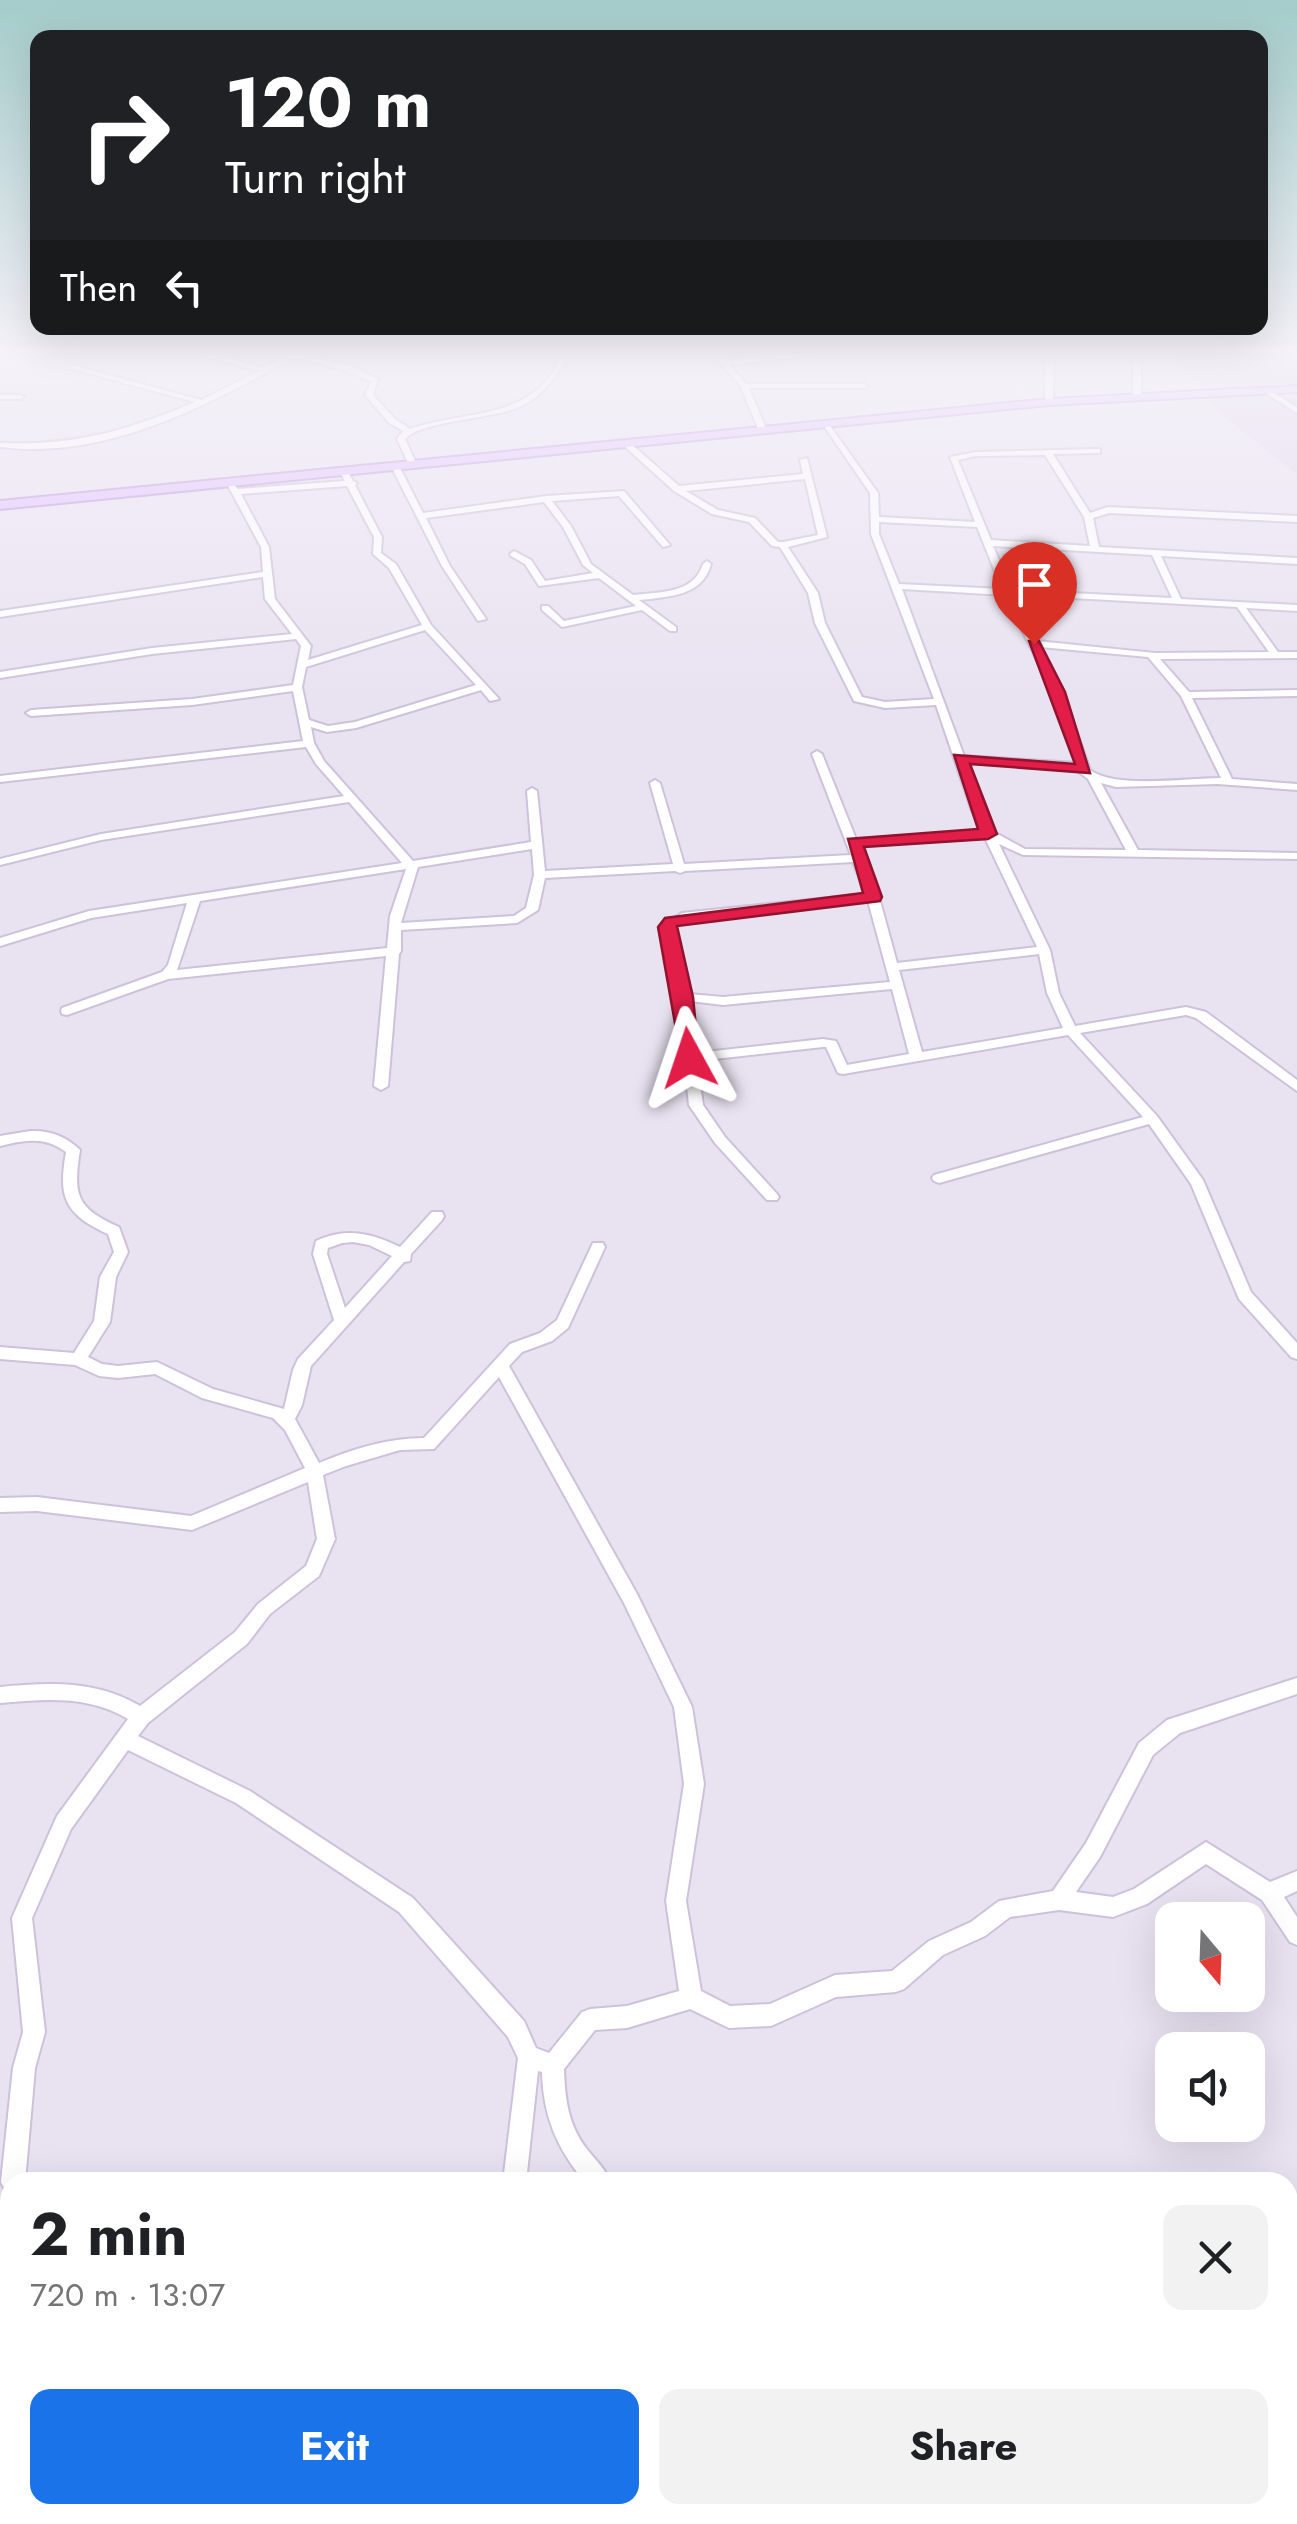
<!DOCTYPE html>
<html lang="en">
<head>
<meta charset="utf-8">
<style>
  :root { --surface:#fff; --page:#f2f2f2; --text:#202124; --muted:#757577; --accent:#1a73e8 }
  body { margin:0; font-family:Jost,sans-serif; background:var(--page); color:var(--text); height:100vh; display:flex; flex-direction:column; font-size:38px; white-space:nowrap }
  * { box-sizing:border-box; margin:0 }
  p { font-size:32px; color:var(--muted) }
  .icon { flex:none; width:55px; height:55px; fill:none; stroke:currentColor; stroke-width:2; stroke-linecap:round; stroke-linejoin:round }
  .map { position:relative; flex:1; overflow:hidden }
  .panel { position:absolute; left:0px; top:2172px; width:1298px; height:352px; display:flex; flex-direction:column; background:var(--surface); border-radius:30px 30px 0 0; box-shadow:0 10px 40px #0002 }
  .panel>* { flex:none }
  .banner { position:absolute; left:30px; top:30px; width:1238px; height:305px; border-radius:20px; box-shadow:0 10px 40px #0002; background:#202124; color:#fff; overflow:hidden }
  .needle { width:65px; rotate:161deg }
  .fabs { position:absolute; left:1155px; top:1902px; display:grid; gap:20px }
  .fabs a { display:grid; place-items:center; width:110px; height:110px; border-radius:20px; background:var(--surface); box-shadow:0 10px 40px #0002; font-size:50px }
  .pin { position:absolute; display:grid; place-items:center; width:85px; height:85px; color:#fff; margin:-102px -42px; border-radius:50% 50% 50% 0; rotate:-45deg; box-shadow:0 0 10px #0007 }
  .pin .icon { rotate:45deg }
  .me { position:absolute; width:110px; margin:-55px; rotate:355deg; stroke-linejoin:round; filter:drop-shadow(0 0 8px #0008) }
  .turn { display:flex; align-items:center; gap:35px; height:210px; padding:0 30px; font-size:45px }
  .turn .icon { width:130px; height:130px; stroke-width:2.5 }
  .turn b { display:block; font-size:70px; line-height:85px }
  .then { display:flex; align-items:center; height:95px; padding:0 30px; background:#0003; gap:20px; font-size:38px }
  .round { display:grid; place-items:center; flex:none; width:105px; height:105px; border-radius:20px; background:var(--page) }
  .overview { display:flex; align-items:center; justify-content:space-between; height:170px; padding:0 30px }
  h1 { font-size:60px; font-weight:700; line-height:75px }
  .button { display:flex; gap:20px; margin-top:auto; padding:20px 30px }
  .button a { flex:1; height:115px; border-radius:20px; background:var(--accent); color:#fff; font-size:40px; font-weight:700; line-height:115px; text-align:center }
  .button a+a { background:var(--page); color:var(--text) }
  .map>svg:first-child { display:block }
  .residential { fill:#ded4e9 }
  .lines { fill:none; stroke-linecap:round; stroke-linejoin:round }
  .minor-casing { stroke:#cdc2da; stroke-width:4 }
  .secondary-casing { stroke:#b995d8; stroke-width:4 }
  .minor { fill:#fff; fill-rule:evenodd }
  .secondary { fill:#e2beff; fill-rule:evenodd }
  .route { fill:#e11d48; stroke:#92132f; stroke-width:2.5 }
</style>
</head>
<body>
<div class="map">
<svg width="1297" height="2524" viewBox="0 0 1297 2524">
  <rect width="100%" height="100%" fill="#e9e2f1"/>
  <!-- residential -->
  <path class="residential" d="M1167,348H1297V474L1221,414Z"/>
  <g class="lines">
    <!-- minor casing -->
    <g class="minor-casing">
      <g id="minor">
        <path d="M13,348H24L0,357V353Z"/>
        <path d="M179,348H191L264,368L301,348H310L300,354L353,367L378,379L373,395L395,419L410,429C456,412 517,420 550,376C556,368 560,358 565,348H572C535,419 512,409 441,424C428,427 414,430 405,439L417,465L413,467L409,465L397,439L403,431L389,423L365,395L371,382L347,371L295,357C217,400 130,447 39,449C26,450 13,448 0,447V443C75,446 126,431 195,402L68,368V364L201,400L259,371Z"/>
        <path d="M707,348H714L726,361L849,348H876L729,365L746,384H864L868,386L864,388H749L767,431L763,433L759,431L741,387Z"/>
        <path d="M1046,348H1054L1053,402L1049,404L1045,402Z"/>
        <path d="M1133,348H1141V395L1137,397L1133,395Z"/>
        <path d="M1267,388L1297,408V413L1264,392Z"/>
        <path d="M0,395H20L24,397L20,399H0Z"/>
        <path d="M822,423H828L878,493L879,517L975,522L950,457L976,452L1097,449H1100V453L1053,454L1090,513L1108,507L1297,516V522L1109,513L1093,518L1099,547L1297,558V564L1161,556L1181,599L1297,605V611L1246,608L1278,652H1297V658L1160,659L1189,692L1297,690V696L1192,698L1232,779L1297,784V790L1218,784L1116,787L1101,783L1138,850L1297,853V859L1023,855L999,844L1050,950L1059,993L1075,1026L1186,1007L1206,1012L1297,1080V1091L1196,1018L1186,1015L1080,1033L1157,1116L1203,1180L1251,1292L1297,1343V1359L1291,1357L1239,1299L1191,1184L1149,1124L939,1183L934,1181L932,1178L934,1175L1143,1117L1068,1035L843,1074L838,1073L826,1047H823L697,1061L703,1105L725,1137L777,1194L779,1197L777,1200H767L715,1143L689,1105L677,997L661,927L682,913L866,894L853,862L685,871L680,873L675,871L545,878L538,910L517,923L401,930V951L399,954L388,1086L381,1090L374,1086L386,956L168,979L67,1015L62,1014L61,1011L62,1008L162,972L168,965L187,903L91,918L0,946V938L89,911L402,863L349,802L101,840L0,865V859L101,834L344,796L316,764L306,747L0,782V776L303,741L293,691L192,705L31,716L26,713L31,710L192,699L293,685L301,646L296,639L152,654L0,678V672L152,648L292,634L265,599L263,577L0,617V611L263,572L261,547L226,482L230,480L238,489L345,481L340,472L347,470L353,481L357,483L355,485L382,537L381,553L396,564L431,625L499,699L490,701L481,690L356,728L327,732L311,727L314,743L324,761L413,861L531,842L527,791L532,788L537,791L545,871L673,864L650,783L655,780L660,783L684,864L851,855L812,754L817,751L822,754L856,839L982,831L972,811L936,705L885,708L854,701L815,623L808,593L780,547L772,546L749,522L712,514L674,491L622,444L629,442L679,486L803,474L800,460L807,458L827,537L788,547L818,593L825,623L862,697L885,702L934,699L871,534L870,493ZM1045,455L1084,517L1090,546L991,540L958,460L976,456ZM805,479L818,535L783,542H778L755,518L718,510L686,491ZM347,486L374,537L373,554L389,568L422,625L308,660L311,646L275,599L269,547L241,494ZM879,522L977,527L1002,589L899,584L879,534ZM993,546L1152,555L1172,598L1012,590ZM902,589L1005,595L1052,691L1077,763L964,756ZM1014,595L1237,607L1269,652L1155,653L1037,641ZM425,630L476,685L355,722L328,726L309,720L302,687L306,667ZM1040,647L1148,657L1181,696L1221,778C1187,778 1116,789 1090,770L1062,691ZM966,763L1075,769L1088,779L1126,850L1025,849L994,832ZM985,838L1037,947L897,963L879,897L864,860L866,858L859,846ZM532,849L534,875L526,908L514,916L401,923L418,867ZM406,869L390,916L387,948L177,970L200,901ZM868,901L890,982L723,997L689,994L673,928L685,920ZM1039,954L1047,993L1063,1028L922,1052L899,970ZM892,989L909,1054L847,1065L836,1041L823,1039L696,1053L690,1001L723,1005Z"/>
        <path d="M395,464L399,466L423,513L546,496L624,491L670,545L663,547L619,496L552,501L571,526L591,564L633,595C659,592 694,594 703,564L707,561L711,564C703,596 668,597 639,600L676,627V631H670L642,610L562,627L542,610V606H548L564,621L636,606L599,578L539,586L525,564L511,556L510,554L514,551L531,560L545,581L593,573L583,565L563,527L544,502L426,518L450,566L486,619L478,621L442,566L391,466Z"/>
        <path d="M30,1131C49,1130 66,1136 80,1150C73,1195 76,1208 119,1227L128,1252L116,1277L110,1322L88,1357L102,1364L118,1366L157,1362L213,1389L284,1409L293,1370L298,1359L334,1320L313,1254L316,1241C346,1227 371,1233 400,1247L432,1212H442L444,1216L442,1220L411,1254L410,1261L404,1262L311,1366L302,1405L295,1419L319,1463C352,1449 388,1438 424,1438L510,1344L540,1333L557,1320L593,1243H603L605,1247L568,1328L552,1341L522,1352L509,1366L637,1594L692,1707L704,1784L686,1901L701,1991L730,2006L770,2004L835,1975L892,1971L929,1941L971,1922L999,1901L1053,1891L1086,1843L1139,1743L1167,1720L1297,1678V1694L1180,1733L1153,1755L1100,1857L1076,1892L1113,1897L1134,1889L1206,1842L1270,1882L1297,1871V1891L1284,1897L1297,1917V1945L1290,1942L1262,1900L1206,1864L1147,1904L1113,1917L1059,1910L1010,1917L985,1936L943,1955L904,1989L896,1992L836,1997L771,2026L729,2028L690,2009L627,2028L595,2030L564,2069C565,2099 568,2124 586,2148C595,2160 606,2169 610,2182H585C557,2149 543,2116 542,2072L538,2071L526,2182H503L518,2058L508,2037L399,1912L236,1803L128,1750L71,1829L32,1918L45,2032L35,2068L25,2182H10V2192L5,2190L1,2182L13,2068L23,2032L12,1918L57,1816L128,1719C89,1695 44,1699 0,1703V1687C49,1682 97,1680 140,1706L235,1632L258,1604L306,1566L317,1539L308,1482L192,1530L37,1511L0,1512V1498L37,1497L191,1516L305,1468L285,1430L273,1418L202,1398L155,1374L118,1378L99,1376L75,1365L0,1359V1347L74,1353L94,1321L100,1277L114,1252L108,1234C64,1214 58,1197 66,1152C45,1136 24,1140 0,1146V1136ZM353,1242L369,1245L392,1256L345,1308L327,1254L328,1248L342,1243ZM499,1377L624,1603L674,1707L684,1784L666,1901L679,1991L627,2006L590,2009L582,2012L549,2053L536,2048L524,2021L413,1898L250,1791L138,1736L148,1723L247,1644L270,1614L319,1576L335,1539L323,1475L346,1466L400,1450L434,1449Z"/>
        <path d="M10,2202V2237L0,2244V2209Z"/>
        <path d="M370,2515H396L397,2524H371Z"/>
        <path d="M697,2515H723L725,2524H699Z"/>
      </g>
    </g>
    <!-- secondary casing -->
    <g class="secondary-casing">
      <path id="secondary" d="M1297,386V392L1049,405L0,509V501L1049,399Z"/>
    </g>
    <!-- minor -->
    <use href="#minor" class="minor"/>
    <!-- secondary -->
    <use href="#secondary" class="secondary"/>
  </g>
  <!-- sky -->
  <linearGradient id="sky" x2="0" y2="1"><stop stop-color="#a4ccca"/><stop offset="0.5" stop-color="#f5f2f9"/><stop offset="1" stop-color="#f5f2f9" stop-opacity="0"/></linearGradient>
  <rect width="1297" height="702" fill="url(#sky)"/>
  <!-- route -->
  <path class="route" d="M1029,641H1039L1065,692L1090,773L970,764L997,834L988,839L864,847L882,897L880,901L677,926L693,997L699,1058L689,1065L682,1063L658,927L665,918L863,893L848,839L978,829L954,755L1075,764Z"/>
</svg>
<div class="fabs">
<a><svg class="needle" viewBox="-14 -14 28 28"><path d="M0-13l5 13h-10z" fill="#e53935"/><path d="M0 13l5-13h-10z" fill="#757577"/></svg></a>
<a><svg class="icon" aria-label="sound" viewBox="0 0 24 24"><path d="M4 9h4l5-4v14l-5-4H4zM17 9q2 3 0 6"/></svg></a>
</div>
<div class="pin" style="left:1034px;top:644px;background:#d93025"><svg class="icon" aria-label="arrive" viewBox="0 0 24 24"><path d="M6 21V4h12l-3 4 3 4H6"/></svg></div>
<svg class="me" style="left:689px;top:1058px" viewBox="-20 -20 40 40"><path d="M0-17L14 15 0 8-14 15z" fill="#e11d48" stroke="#fff" stroke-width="4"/></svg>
<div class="banner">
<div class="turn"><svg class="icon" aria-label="right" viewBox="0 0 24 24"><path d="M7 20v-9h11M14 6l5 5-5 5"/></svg><div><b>120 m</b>Turn right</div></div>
<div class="then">Then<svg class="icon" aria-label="left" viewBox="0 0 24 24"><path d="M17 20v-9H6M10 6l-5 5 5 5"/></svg></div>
</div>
<section class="panel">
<div class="overview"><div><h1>2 min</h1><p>720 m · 13:07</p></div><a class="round"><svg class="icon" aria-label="close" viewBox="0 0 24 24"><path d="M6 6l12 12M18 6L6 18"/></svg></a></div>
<div class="button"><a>Exit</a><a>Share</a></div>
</section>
</div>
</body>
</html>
